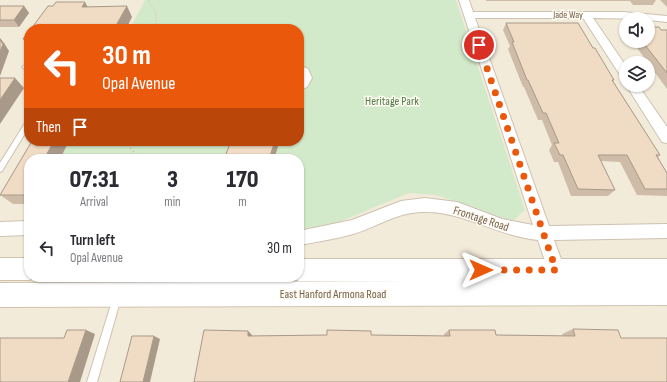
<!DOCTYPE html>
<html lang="en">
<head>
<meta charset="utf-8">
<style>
  :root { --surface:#fff; --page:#f7f7f7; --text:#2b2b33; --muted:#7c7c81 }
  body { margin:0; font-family:"Sofia Sans Condensed",sans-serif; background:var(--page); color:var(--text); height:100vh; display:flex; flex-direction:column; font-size:15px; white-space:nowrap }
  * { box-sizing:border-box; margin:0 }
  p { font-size:13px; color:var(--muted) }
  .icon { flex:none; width:22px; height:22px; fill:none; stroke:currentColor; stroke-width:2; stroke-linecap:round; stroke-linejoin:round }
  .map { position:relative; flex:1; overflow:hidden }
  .side { position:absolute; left:24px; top:154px; width:280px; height:128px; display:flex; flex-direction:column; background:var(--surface); border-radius:16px; box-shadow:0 1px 3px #0004 }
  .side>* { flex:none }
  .top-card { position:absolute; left:24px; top:24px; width:280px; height:122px; border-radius:16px; box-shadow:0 1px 3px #0004; background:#ea580c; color:#fff; overflow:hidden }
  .tools { position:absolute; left:619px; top:12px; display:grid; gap:8px }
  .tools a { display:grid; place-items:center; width:36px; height:36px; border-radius:50%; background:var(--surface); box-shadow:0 1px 3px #0004; font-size:20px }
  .pin { position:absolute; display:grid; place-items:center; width:34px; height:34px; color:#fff; margin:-17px; border:2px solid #fff; border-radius:50%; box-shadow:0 1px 4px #0007 }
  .me { position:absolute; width:44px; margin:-22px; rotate:90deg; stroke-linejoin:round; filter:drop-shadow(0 0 3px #0008) }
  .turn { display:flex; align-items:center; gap:14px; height:84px; padding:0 12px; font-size:18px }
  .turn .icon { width:52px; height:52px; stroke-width:2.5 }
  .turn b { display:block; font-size:28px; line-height:34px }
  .then { display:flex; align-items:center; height:38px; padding:0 12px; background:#0003; gap:8px; font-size:15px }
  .eta { display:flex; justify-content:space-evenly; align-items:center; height:68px; text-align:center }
  .eta b { font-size:24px; font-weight:800; line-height:28px }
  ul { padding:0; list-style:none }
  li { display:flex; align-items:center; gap:12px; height:52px; padding:0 12px }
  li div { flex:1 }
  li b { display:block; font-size:15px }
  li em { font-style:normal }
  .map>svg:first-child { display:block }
  .residential { fill:#f3ebda; fill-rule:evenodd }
  .green { fill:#d3eaca }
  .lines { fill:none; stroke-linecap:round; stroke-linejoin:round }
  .service-casing { stroke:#cec1b1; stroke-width:2 }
  .minor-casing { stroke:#cec1b1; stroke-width:2 }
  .secondary-casing { stroke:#d1c2af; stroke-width:2 }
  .path-far1 { stroke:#d6bfa7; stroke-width:2; stroke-dasharray:0.5 2; stroke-linecap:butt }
  .path { stroke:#d6bfa7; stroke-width:2.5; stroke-dasharray:1 3; stroke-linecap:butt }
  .service { fill:#fff; fill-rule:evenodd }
  .minor { fill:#fff; fill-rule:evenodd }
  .secondary { fill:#fff; fill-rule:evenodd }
  .wall { fill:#cebca9 }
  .shaded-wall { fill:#a89989 }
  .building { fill:#f0dbc4; stroke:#a89989 }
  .route { stroke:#ea580c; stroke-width:7; stroke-dasharray:0 12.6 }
  .labels { text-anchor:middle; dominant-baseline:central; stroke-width:3; stroke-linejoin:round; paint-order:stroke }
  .far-street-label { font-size:10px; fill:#77624f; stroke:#fefbf2 }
  .park-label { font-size:12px; fill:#507b47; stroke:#fefbf2 }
  .street-label { font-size:12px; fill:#77624f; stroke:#fefbf2 }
</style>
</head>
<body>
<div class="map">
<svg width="667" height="382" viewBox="0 0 667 382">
  <rect width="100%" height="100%" fill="#fcf8ec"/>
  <!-- residential -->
  <path class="residential" d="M0,0H667V382H0ZM626,19H648V41H626ZM29,29H299V141H29ZM626,63H648V85H626ZM29,159H299V277H29Z"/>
  <!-- green -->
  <path class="green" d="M145,0H456L525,210L514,220H504L477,208L435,195L409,193L332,225L299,229V159H59L69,141H299V29H130Z"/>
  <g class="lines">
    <!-- service casing -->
    <g class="service-casing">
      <g id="service">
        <path d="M25,65H29V69L23,68L22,67Z"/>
        <path d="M27,120H29V127L2,171L0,172V163Z"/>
        <path d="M117,294L120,295L121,298L97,382H87L113,298L114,295Z"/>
      </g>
    </g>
    <!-- minor casing -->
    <g class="minor-casing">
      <g id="minor">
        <path d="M459,0H469L473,12H623L667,16V22L648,20V19L593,18L626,66V79L622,78L583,18H475L549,226L667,224V238L554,240L565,270L562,276L556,278L550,276L538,240C497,236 465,212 425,212C399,211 377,227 353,234C335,239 317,242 299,245V231L352,220L401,201L425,198L457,202L502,219L533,225Z"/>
        <path d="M299,65L308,69L312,78L307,87L299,90Z"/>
        <path d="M626,85H638L667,127V143L662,142Z"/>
        <path d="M29,221V235L0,236V222Z"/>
      </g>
    </g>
    <!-- secondary casing -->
    <g class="secondary-casing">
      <g id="secondary">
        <path d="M0,258H29V277H37L29,280H0Z"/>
        <path d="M299,259H667V305L0,307V283L412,281H299L290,277H299Z"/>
      </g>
    </g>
    <!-- path-far1 -->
    <path class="path-far1" d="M149,0V3C157,11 158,18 154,29"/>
    <!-- path -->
    <path class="path" d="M129,141L128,145L139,159"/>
    <!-- service -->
    <use href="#service" class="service"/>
    <!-- minor -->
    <use href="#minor" class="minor"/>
    <!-- secondary -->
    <use href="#secondary" class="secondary"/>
  </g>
  <!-- wall -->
  <g class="wall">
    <path d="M486,0H656L653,5H633L630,1H486Z"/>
    <path d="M660,0H667V7Z"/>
    <path d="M0,6H24L29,13L19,27H0Z"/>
    <path d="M506,23L593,48L614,80L613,81L660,155L658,157L667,173V196L637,195L620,162L601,161L615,190L608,196H571L558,162H554L549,150L552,145L542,120H538L524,87H523L508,49L510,46L503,30Z"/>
    <path d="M661,30H667V89L632,41H648Z"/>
    <path d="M29,31V46L23,39Z"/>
    <path d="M29,159V204H13L0,195Z"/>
    <path d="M573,329L621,338L194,382L248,331L252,336L371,335L444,336V334L449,330L496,335L563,336L562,334Z"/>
  </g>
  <!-- shaded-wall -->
  <g class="shaded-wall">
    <path d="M85,2L91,13L82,7Z"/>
    <path d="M24,6L29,13L19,27L14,20Z"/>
    <path d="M127,6L132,17L126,29H114Z"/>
    <path d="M0,38L4,43L9,51L0,76Z"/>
    <path d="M15,78L24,88L0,124V100Z"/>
    <path d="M54,141H69L60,159H44Z"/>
    <path d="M275,141H276L278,147L274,159H269Z"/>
    <path d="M29,187V198L25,195Z"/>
    <path d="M86,330L95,334L80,382H68Z"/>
    <path d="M248,331L252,335L251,340L248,336Z"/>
    <path d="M154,336L160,339L150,382H143Z"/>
  </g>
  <!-- building -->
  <g class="building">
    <path d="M56,2H85L82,7L127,6L114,29H31L48,6H53Z"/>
    <path d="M0,6H24L14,20H0Z"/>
    <path d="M506,23H578L593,48H595L614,80H612L660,155H656L667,173V189H645L627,155H598L615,190L578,189L563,155H560L554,143H559L546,113H543L528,80H527L512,42H514Z"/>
    <path d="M648,27H659L661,30H667V73L642,41H648Z"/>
    <path d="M29,31V39H23Z"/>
    <path d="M0,40L3,44L0,52Z"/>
    <path d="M0,78H15L0,100Z"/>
    <path d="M32,141H54L44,159H29V187L25,195H0Z"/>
    <path d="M231,141H275L269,159H224Z"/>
    <path d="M573,329L618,330L621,338H667V382H194L204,330L248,331V336L327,335V330L371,331V335L450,336L449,330H495L496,335L575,336Z"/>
    <path d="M67,330H86L68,382H0V338H64Z"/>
    <path d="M132,336H154L143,382H120Z"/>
  </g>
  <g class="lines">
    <!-- route -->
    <path class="route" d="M479,45L556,270H481"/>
  </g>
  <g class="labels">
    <!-- far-street labels -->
    <g class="far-street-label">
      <text x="568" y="15">Jade Way</text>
    </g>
    <!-- park labels -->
    <g class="park-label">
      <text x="392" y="101">Heritage Park</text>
    </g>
    <!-- street labels -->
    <g class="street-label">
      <text transform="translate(481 219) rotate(18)">Frontage Road</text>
      <text x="333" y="294">East Hanford Armona Road</text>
    </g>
  </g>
</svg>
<div class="tools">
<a><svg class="icon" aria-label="sound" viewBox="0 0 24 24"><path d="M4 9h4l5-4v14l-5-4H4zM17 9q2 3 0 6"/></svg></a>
<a><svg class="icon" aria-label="layers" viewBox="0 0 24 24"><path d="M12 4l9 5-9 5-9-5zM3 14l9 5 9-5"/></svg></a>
</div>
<div class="pin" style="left:479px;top:45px;background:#d93025"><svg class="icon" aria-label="arrive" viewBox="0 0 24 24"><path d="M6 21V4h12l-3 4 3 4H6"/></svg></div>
<svg class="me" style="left:481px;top:270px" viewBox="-20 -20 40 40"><path d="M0-17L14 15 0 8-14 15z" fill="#ea580c" stroke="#fff" stroke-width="4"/></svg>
<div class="top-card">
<div class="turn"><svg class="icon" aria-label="left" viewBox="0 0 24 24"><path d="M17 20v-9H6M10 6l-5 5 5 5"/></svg><div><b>30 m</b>Opal Avenue</div></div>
<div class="then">Then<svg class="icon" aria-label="arrive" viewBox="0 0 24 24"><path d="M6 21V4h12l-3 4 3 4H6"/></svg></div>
</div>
<section class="side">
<div class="eta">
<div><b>07:31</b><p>Arrival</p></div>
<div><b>3</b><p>min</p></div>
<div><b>170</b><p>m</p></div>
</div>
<ul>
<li><svg class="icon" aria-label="left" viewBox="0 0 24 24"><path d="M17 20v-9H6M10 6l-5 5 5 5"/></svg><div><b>Turn left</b><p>Opal Avenue</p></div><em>30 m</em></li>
</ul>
</section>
</div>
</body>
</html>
